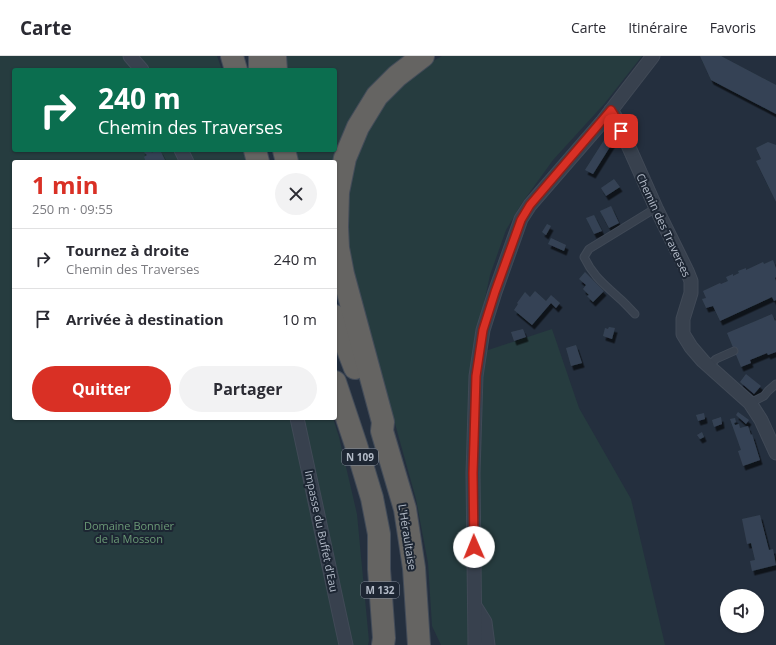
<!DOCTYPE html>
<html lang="fr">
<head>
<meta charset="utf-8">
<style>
  :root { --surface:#fff; --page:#f2f2f3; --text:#2b2b33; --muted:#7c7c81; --line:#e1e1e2; --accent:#d93025 }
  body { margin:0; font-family:"Open Sans",sans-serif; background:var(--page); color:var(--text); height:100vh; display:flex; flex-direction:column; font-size:15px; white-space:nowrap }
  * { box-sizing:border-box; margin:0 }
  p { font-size:13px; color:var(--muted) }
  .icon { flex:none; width:22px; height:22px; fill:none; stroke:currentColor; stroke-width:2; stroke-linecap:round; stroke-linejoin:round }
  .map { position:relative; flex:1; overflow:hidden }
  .sheet { position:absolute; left:12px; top:104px; width:325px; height:260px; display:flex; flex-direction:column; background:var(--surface); border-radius:4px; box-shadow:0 1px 3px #0004 }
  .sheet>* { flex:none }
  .top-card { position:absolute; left:12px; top:12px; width:325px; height:84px; border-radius:4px; box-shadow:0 1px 3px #0004; background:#0b6e4f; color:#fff; overflow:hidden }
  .controls { position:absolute; left:720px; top:533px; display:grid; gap:8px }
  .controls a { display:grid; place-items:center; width:44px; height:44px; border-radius:50%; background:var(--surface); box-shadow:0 1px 3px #0004; font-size:20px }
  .pin { position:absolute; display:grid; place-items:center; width:34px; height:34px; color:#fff; margin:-17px; border-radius:8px; box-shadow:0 2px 6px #0006 }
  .me { position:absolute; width:44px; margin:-22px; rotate:359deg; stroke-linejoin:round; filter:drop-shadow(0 0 3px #0008) }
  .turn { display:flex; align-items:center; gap:14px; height:84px; padding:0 20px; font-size:18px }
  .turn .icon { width:52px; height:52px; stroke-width:2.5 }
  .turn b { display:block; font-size:28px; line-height:34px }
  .round { display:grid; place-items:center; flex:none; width:42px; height:42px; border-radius:21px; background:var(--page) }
  .summary { display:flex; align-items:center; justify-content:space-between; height:68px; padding:0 20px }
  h1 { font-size:24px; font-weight:700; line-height:30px; color:var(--accent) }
  .primary-button { display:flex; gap:8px; margin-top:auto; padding:8px 20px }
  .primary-button a { flex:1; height:46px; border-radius:24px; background:var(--accent); color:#fff; font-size:16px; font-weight:700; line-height:46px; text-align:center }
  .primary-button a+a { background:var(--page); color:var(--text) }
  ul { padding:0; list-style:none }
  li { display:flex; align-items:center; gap:12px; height:60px; padding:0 20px; border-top:1px solid var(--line) }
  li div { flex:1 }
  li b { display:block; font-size:15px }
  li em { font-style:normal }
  header { display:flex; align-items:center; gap:24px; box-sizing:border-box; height:56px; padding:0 20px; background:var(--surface); border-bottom:1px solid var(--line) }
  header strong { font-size:19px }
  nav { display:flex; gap:22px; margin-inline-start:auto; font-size:14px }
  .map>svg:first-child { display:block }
  .green { fill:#263c3f }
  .building { fill:#364354; filter:url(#shadow) }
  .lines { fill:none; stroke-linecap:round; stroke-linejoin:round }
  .service-casing { stroke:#414a57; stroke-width:9 }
  .minor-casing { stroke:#414a57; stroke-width:15 }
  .trunk-casing { stroke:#434c59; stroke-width:24 }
  .service { stroke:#38414e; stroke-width:7 }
  .minor { stroke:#38414e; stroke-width:13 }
  .trunk { stroke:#656462; stroke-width:22 }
  .route-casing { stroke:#8d1f18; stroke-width:10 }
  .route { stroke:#d93025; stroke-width:7 }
  .labels { text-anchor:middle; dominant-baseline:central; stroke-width:4; stroke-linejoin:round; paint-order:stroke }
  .shield { fill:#1d2633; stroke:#878f9c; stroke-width:1 }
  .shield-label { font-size:10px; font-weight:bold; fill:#b4bcc9 }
  .street-label { font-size:11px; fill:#b4bcc9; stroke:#1d2633 }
  .park-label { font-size:11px; fill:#6b9a76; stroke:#1d2633 }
</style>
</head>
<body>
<header>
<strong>Carte</strong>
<nav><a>Carte</a><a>Itinéraire</a><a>Favoris</a></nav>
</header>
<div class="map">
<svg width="776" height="589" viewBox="0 0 776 589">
  <defs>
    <filter id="shadow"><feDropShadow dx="2.5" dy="4.5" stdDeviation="0" flood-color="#0009"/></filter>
  </defs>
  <rect width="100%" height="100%" fill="#242f3e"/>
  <!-- green -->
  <g class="green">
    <path d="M0,0H217L222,14H14V94H244L247,106H14V362H333L339,381L357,458L369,585L368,589H0Z"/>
    <path d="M279,0H413L335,106H296L293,94H335V14H281Z"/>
    <path d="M442,0H642L605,47L553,104L522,147L506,174L490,219L473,299L552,273L579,352L631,443L665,589H441L432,570L428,507L416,443L348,199L345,160L354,104L366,76L384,47L402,28L426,9Z"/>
  </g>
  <!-- building -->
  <g class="building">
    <path d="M700,0H721L776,29V58L711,24Z"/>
    <path d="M606,81L613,86L593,118L585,114Z"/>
    <path d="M768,86L776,89V146L756,105L761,103L756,92Z"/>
    <path d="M142,94H155L151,97L160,94L166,106H146L144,101L147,99Z"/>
    <path d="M614,123L620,131L606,140L601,132Z"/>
    <path d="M611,150L619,167L609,172L600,155Z"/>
    <path d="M594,159L602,175L594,178L586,162Z"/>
    <path d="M547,168L551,170L546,179L542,176Z"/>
    <path d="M551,182L566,189L564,195L548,188Z"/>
    <path d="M773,204L776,212V221L775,222L776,225V244L774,245L772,241L720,265L713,250L706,252L702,243L706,242L703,235L720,227L721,228L728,225L726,221L733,218V220L739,217L738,215L746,212V214L763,206L764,208Z"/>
    <path d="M585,216L604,235L593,246L587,240L589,239L583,233L586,229L579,223Z"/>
    <path d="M535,235L546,245L551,239L560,247L556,252L551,247L532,269L514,254L518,248L517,247L525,236L530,241Z"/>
    <path d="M772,258L775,265L776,264V296L768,299L767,297L750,304L751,307L741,311L727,277Z"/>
    <path d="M609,271L615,272L612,283L603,280L605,272L608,273Z"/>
    <path d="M523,273L526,281L514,285L511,276Z"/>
    <path d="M576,289L582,307L571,310L566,292Z"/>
    <path d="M746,318L761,330L754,338L740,326Z"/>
    <path d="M738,356L749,364L746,368L736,359Z"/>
    <path d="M704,357L705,363L698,365L696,359Z"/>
    <path d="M721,361L722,368L714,371L712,364Z"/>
    <path d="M735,362L736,366L734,367L735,369L739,368L740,372L748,370L751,379L752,378L760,404L743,410L738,395L741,394L730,363Z"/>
    <path d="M702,376L704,381L700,383L697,379Z"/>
    <path d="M760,459L769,494L773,493L776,509L752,515L750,505L755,504L751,487L747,488L742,463Z"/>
  </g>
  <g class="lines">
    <!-- service casing -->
    <g class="service-casing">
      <g id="service">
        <path d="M635,258C630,253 625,247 619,242C604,228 593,220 584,201L589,193L656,152"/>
        <path d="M709,310L716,303L734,295"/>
        <path d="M750,347L764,340L768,335L776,328"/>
      </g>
    </g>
    <!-- minor casing -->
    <g class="minor-casing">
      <g id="minor">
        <path d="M130,0L142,14"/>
        <path d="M611,54L616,62L656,152L687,215L691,225V237L683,263V278L691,291L703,305L750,347L761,364L776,397"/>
        <path d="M181,94L187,106"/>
        <path d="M297,362L346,589"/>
        <path d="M475,550L485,566L488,589"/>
        <path d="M475,589L473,417L476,320L483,274L495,236L521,163L530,149L602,66L653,0"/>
      </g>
    </g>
    <!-- trunk casing -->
    <g class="trunk-casing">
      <g id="trunk">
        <path d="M232,0L236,14"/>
        <path d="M275,0L276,14"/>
        <path d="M260,14V0"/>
        <path d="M255,94L258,106"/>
        <path d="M284,94L287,106"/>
        <path d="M335,260L355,312"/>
        <path d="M335,326L356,389L372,442L379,478V513L384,582L383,589"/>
        <path d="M419,589L414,512L405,453L382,375L383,366L343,218L338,192L337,171L338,136L345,102L358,71L377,40L397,20L423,0"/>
      </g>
    </g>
    <!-- service -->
    <use href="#service" class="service"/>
    <!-- minor -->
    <use href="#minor" class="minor"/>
    <!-- trunk -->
    <use href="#trunk" class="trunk"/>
  </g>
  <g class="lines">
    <!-- route casing -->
    <g class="route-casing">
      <path id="route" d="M474,491L473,417L476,320L483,274L495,236L521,164L530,149L611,54L616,62L621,75"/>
    </g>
    <!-- route -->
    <use href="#route" class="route"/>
  </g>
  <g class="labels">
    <!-- shield labels -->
    <g class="shield">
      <rect x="342" y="393" width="36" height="16" rx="3"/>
      <rect x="361" y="526" width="38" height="16" rx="3"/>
    </g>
    <g class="shield-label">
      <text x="360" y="401">N 109</text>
      <text x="380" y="534">M 132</text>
    </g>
    <!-- street labels -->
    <g class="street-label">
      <text transform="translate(664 169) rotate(65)">Chemin des Traverses</text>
      <text transform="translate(322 475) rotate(78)">Impasse du Buffet d'Eau</text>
      <text transform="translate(408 481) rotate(81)">L'Héraultaise</text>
    </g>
    <!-- park labels -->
    <g class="park-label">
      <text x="129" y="469">Domaine Bonnier<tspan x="129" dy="13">de la Mosson</tspan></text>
    </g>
  </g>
</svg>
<div class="controls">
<a><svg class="icon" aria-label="sound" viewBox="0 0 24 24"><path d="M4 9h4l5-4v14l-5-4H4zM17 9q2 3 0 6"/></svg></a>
</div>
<div class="pin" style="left:621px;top:75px;background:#d93025"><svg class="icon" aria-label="arrive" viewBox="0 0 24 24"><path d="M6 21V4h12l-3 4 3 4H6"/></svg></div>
<svg class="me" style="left:474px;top:491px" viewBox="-20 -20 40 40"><circle r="19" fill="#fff"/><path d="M0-13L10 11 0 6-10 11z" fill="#d93025"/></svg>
<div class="top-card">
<div class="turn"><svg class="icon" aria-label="right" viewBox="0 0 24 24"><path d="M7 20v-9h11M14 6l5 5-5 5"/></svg><div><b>240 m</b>Chemin des Traverses</div></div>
</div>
<section class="sheet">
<div class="summary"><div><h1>1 min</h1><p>250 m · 09:55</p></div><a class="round"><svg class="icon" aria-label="close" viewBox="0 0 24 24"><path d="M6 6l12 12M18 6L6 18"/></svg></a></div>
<ul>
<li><svg class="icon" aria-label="right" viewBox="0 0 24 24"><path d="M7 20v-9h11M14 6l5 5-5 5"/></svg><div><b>Tournez à droite</b><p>Chemin des Traverses</p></div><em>240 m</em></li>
<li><svg class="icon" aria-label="arrive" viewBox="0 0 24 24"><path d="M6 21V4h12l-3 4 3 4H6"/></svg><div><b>Arrivée à destination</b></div><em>10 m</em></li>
</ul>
<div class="primary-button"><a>Quitter</a><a>Partager</a></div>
</section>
</div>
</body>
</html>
